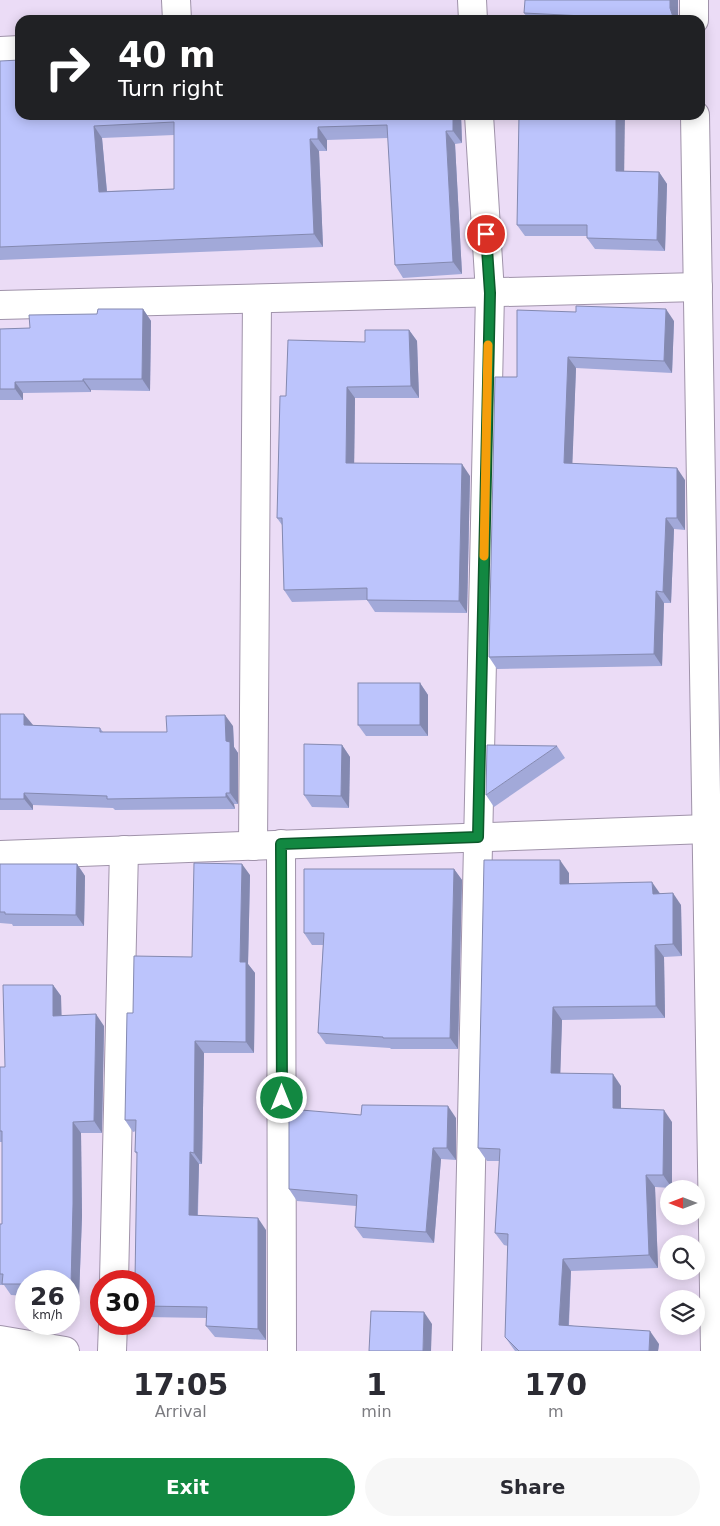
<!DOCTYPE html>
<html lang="en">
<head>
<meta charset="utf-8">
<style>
  :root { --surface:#fff; --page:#f7f7f7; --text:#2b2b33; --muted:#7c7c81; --accent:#128841 }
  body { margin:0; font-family:"DejaVu Sans",sans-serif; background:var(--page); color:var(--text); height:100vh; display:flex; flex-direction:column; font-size:19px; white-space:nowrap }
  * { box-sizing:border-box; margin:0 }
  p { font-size:16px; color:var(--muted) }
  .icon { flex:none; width:28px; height:28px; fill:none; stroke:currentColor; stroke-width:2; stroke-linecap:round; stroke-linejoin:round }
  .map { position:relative; height:1351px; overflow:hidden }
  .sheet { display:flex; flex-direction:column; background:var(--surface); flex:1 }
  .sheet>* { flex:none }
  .hud { position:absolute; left:15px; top:15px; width:690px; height:105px; border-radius:15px; box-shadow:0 2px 12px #0003; background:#202124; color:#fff; overflow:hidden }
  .needle { width:32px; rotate:270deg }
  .buttons { position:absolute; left:660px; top:1180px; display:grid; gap:10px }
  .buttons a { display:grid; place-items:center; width:45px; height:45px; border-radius:50%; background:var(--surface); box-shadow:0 2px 12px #0003; font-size:25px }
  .speed { position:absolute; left:15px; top:1270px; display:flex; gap:10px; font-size:25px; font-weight:700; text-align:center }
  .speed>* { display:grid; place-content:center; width:65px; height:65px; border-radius:50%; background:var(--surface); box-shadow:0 2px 12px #0003; line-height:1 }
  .speed small { font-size:12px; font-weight:400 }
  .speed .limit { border:8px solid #d22; background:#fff; color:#111 }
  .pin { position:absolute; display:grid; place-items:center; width:42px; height:42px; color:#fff; margin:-21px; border:2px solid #fff; border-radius:50%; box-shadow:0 1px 5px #0007 }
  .me { position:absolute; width:55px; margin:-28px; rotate:0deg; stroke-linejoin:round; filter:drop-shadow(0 0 4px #0008) }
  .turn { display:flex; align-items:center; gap:18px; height:105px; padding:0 20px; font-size:22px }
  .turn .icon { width:65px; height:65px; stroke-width:2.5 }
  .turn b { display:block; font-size:35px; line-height:42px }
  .eta { display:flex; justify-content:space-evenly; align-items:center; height:85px; text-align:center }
  .eta b { font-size:30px; font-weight:700; line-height:35px }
  .primary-button { display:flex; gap:10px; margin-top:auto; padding:10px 20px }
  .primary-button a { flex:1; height:58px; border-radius:30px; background:var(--accent); color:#fff; font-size:20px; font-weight:700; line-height:58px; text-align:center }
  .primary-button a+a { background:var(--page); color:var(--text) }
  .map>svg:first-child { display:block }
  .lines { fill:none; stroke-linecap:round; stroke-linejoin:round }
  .minor-casing { stroke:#a093aa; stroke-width:30 }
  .minor { stroke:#fff; stroke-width:28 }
  .wall { fill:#a2a9d9; fill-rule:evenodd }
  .shaded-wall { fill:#8489b0 }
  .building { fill:#bcc4fc; stroke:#8489b0; fill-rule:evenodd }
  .route-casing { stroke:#0c582a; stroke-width:12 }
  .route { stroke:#128841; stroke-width:9 }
  .slow { stroke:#f59e0b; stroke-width:9 }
</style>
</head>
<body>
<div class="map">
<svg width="720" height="1351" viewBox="0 0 720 1351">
  <rect width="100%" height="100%" fill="#ebdcf6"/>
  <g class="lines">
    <!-- minor casing -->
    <g class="minor-casing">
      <g id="minor">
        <path d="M176,0L177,20"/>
        <path d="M472,0L473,20"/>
        <path d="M694,0V20"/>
        <path d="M0,51L20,50"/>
        <path d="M695,115L715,1351"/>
        <path d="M0,305L698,287"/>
        <path d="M281,844L282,1351"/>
        <path d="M253,846L257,299"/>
        <path d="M0,855L707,829"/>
        <path d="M114,1281L124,850"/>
        <path d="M0,1340L65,1351"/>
        <path d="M112,1351L113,1324"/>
        <path d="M467,1351L490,293L479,115"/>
      </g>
    </g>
    <!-- minor -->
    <use href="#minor" class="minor"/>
  </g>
  <!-- wall -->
  <g class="wall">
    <path d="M678,0V20H529L524,13Z"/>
    <path d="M0,61L461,115L462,143L455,144L462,274L403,278L395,265L388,138L327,140V151H319L323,247L0,260ZM174,135V189L107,191L102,138Z"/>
    <path d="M645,115H680L679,120L648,119Z"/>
    <path d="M624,171L659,172L667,184L665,251L595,249L587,238V236H525L517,225Z"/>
    <path d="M143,309L151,321L150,391L91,390V392L23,393V400H0V329L30,328L97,314Z"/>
    <path d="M517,310L674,321L672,373L576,368L572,463L685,480V530L674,529L671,603H664L662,666L497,669L489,657L517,377Z"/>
    <path d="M409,330L417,341L419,398H355L354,463L470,476L467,613L375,612L367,600L292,602L284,590L282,525L277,518L286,396L365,342Z"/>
    <path d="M420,683L428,695V736H366L358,725Z"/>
    <path d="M0,714L33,725L100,728L103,732H167L233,726L234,747L238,753V804H234L235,809L115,810L113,808L33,805V810H0Z"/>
    <path d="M342,745L350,757L349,808L312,807L304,795Z"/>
    <path d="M557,746L565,758L494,807L486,795Z"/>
    <path d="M0,864H77L85,876L84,926H13L12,924L0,923Z"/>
    <path d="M454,869L462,880L458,1049H391L390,1048L326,1044L318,1033L323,945H312L304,933Z"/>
    <path d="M569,873V883L660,893L681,905L682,956L664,957L665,1018L562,1020L560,1073L621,1086V1109L672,1122V1188L655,1187L658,1268L571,1271L569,1325L659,1344L658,1351H515L505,1337L508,1246L504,1245L495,1233L500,1161H487L478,1148Z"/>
    <path d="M250,875L248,964L255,973L254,1053H204L202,1164H199L198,1215L266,1230V1340L215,1337L206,1326L207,1318L144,1317V1281L137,1154L135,1152L136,1131L133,1132L125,1120L133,1013L192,957Z"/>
    <path d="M53,985L61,996V1015L104,1026L102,1133H81L82,1216L79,1297H69V1281H26V1296L11,1295L4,1285H0V1224H2V1142H0V1067H5Z"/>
    <path d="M361,1115L456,1118V1160L441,1159L434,1243L363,1238L355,1227L356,1206L297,1201L289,1189Z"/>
  </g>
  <!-- shaded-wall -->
  <g class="shaded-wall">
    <path d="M670,0H678V20H675L673,17L670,8Z"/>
    <path d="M700,30L702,33L700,98Z"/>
    <path d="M453,115H461L462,143L453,131Z"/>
    <path d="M616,115H625L624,183L616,171Z"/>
    <path d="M676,115H680L679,120Z"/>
    <path d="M94,126L102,138L108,204L99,192Z"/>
    <path d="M318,127L327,140V151L318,139Z"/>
    <path d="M446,131L455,144L462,274L453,262Z"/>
    <path d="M310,139L319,151L323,247L314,234Z"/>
    <path d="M659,172L667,184L665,251L657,240Z"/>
    <path d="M143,309L151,321L150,391L142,379Z"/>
    <path d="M666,309L674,321L672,373L664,361Z"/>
    <path d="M409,330L417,341L419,398L411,386Z"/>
    <path d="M568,357L576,368L572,474L564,463Z"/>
    <path d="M83,379L91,390V392L83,381Z"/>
    <path d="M15,382L23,393V400L15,389Z"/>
    <path d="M347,387L355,398L354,475L346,463Z"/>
    <path d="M462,464L470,476L467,613L459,601Z"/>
    <path d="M677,468L685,480V530L677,518Z"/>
    <path d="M666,518L674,529L671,603L663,592Z"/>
    <path d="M656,591L664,603L662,666L654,654Z"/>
    <path d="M420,683L428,695V736L420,725Z"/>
    <path d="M24,714L33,725H24Z"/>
    <path d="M225,715L233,726L234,747L238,753V804L230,793L226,741Z"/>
    <path d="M342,745L350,757L349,808L341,796Z"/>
    <path d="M24,793L33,805V810L24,799Z"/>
    <path d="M226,793L234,804L235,809L226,797Z"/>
    <path d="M560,860L569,873V896L560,884Z"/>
    <path d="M77,864L85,876L84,926L76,915Z"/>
    <path d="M242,864L250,875L248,964L255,973L254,1053L246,1042L240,962Z"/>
    <path d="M454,869L462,880L458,1049L450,1038Z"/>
    <path d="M652,882L661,895L653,894Z"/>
    <path d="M673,893L681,905L682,956L673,944Z"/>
    <path d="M655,945L664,957L665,1018L656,1006Z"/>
    <path d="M53,985L61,996L62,1027L53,1016Z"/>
    <path d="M553,1007L562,1020L560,1085L551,1073Z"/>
    <path d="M96,1014L104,1026L102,1133L94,1121Z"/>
    <path d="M195,1041L204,1053L202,1164L194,1153Z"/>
    <path d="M613,1074L621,1086V1121L613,1108Z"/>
    <path d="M448,1106L456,1118V1160L447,1148Z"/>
    <path d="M664,1110L672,1122V1188L663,1175Z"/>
    <path d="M73,1122L81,1133L82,1216L79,1297L71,1286Z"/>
    <path d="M433,1148L441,1159L434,1243L426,1232Z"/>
    <path d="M190,1152L199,1164L197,1227L189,1215Z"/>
    <path d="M646,1175L655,1187L658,1268L649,1255Z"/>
    <path d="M258,1218L266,1230V1340L258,1329Z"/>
    <path d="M563,1259L571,1271L568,1337L559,1325Z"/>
    <path d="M424,1312L432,1324L431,1351H423Z"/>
    <path d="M650,1331L659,1344L658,1351H649Z"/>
  </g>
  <!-- building -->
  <g class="building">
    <path d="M525,0H670V8L673,17L676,20H643V19L524,13Z"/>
    <path d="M20,60V115H453V131H446L453,262L395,265L387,125L318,127V139H310L314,234L0,247V61ZM174,122V189L99,192L94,126Z"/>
    <path d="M519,115H616V171L659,172L657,240L587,238V225H517Z"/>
    <path d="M576,306L666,309L664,361L568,357L564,463L677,468V518H666L663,592L656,591L654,654L489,657L495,377H517V310L576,312Z"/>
    <path d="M98,309H143L142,379H83V381L15,382V389H0V329L30,328L29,315L97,314Z"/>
    <path d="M365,330H409L411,386L347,387L346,463L462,464L459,601L367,600V588L284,590L282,518H277L280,396H286L288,340L365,342Z"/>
    <rect x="358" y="683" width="62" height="42"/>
    <path d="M0,714H24V725L100,728V732H167L166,716L225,715L226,741L230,742V793H226V797L107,799V796L24,793V799H0Z"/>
    <path d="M304,744L342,745L341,796L304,795Z"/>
    <path d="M487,745L557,746L486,795Z"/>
    <path d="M484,860H560V884L652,882L653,894L673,893V944L655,945L656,1006L553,1007L551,1073L613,1074V1108L664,1110L663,1175H646L649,1255L563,1259L559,1325L650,1331L649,1351H519L505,1337L508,1234L495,1233L500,1149L478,1148Z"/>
    <path d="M194,863L242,864L240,962H246V1042L195,1041L194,1153L190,1152L189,1215L258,1218V1329L206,1326L207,1307L144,1306V1281H135L137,1152H135L136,1120H125L127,1013H133L134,956L192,957Z"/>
    <path d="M0,864H77L76,915L5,914V912H0Z"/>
    <path d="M304,869H454L450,1038H383V1037L318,1033L324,933H304Z"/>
    <path d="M3,985H53V1016L96,1014L94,1121L73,1122V1204L71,1286L69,1285V1281H26V1284H2L3,1274H0V1224H2V1131H0V1067H5Z"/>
    <path d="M362,1105L448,1106L447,1148H433L426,1232L355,1227L357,1195L289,1189V1109L361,1115Z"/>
    <path d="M371,1311L424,1312L423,1351H369Z"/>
  </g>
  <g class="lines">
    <!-- route casing -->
    <g class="route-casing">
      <path id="route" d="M282,1098L281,844L478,837L490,293L486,234"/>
    </g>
    <!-- route -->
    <use href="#route" class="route"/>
    <!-- slow -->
    <path class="slow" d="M484,556L488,345"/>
  </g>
</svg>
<div class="buttons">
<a><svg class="needle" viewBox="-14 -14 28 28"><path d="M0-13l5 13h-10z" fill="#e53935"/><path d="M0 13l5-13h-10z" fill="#7c7c81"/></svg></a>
<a><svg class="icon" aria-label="search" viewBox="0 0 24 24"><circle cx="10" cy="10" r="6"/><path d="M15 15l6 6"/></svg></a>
<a><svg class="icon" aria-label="layers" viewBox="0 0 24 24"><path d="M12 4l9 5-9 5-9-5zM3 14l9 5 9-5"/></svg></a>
</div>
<div class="speed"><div>26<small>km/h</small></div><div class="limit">30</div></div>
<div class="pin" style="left:486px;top:234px;background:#d93025"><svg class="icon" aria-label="arrive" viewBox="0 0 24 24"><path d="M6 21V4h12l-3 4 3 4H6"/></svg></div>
<svg class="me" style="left:282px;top:1098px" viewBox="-20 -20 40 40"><circle r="17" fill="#128841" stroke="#fff" stroke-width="3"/><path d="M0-11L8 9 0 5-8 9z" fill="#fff"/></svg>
<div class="hud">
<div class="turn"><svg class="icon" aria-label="right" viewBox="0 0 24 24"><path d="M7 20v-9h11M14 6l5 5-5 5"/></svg><div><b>40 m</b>Turn right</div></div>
</div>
</div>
<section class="sheet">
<div class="eta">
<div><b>17:05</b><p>Arrival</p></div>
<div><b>1</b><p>min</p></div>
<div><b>170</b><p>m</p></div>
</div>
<div class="primary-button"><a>Exit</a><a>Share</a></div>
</section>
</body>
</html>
